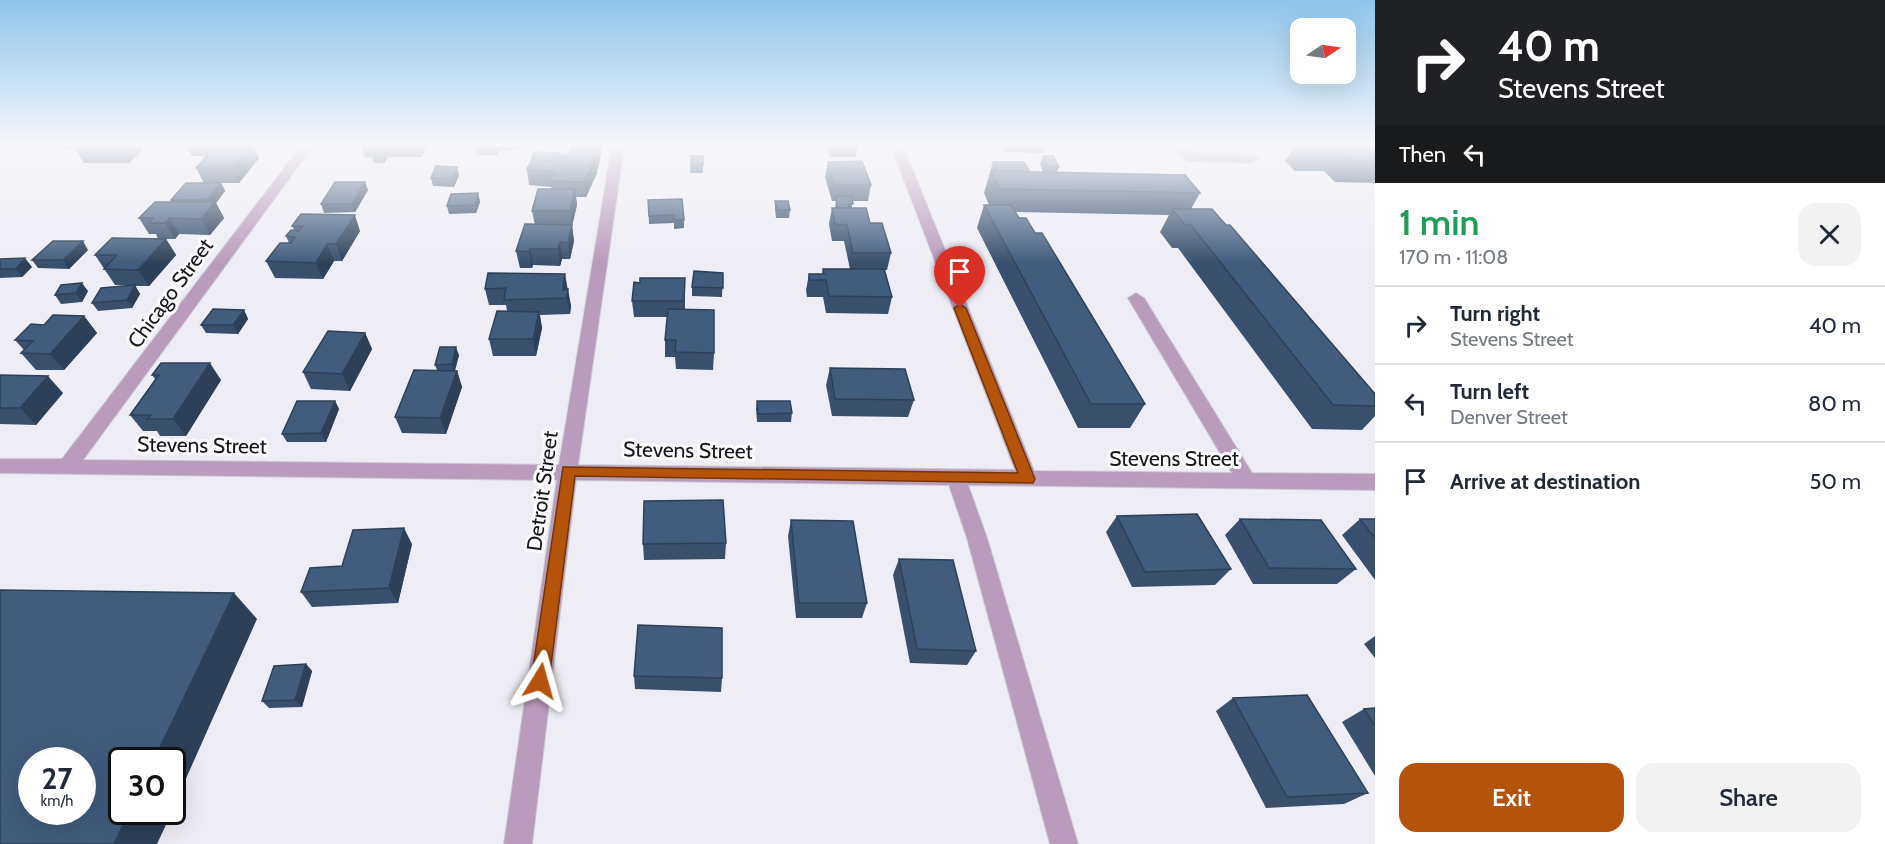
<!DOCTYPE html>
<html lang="en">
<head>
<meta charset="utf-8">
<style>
  :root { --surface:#fff; --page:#f2f2f3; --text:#1f2937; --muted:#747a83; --line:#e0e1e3; --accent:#b45309 }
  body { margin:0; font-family:Cabin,sans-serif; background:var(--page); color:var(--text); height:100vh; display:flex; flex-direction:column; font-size:22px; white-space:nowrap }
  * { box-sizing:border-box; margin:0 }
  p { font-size:20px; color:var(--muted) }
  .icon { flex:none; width:33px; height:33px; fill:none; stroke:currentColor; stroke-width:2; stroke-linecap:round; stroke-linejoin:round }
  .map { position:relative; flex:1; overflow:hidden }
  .panel { display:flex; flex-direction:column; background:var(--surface); width:510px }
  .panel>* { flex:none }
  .top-card { background:#202124; color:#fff; overflow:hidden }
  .needle { width:39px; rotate:77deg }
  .buttons { position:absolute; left:1290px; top:18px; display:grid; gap:12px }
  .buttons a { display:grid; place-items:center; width:66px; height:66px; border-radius:12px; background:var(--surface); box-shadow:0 6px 24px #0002; font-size:30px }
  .speed { position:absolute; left:18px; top:747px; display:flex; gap:12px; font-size:30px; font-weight:700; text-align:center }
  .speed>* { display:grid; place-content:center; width:78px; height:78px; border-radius:50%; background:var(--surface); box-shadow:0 6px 24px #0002; line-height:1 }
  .speed small { font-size:15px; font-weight:400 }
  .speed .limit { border:3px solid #111; border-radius:9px; background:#fff; color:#111 }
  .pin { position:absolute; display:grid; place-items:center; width:51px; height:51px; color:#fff; margin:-62px -26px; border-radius:50% 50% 50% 0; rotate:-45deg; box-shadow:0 0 6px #0007 }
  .pin .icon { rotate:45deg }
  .me { position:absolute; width:66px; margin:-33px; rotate:8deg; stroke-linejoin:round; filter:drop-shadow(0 0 4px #0008) }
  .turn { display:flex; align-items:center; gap:21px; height:126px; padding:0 24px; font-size:27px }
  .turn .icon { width:78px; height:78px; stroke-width:2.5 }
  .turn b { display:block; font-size:42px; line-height:51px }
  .then { display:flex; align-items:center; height:57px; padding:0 24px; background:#0003; gap:12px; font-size:22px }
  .round { display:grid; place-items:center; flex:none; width:63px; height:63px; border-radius:18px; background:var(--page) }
  .overview { display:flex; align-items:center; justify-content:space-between; height:102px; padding:0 24px }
  h1 { font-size:36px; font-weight:600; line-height:45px; color:#1e9e55 }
  .cta { display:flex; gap:12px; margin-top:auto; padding:12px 24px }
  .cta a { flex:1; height:69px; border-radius:18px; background:var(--accent); color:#fff; font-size:24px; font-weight:600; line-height:69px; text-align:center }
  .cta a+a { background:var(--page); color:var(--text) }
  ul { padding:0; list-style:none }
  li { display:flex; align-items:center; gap:18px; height:78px; padding:0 24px; border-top:2px solid var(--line) }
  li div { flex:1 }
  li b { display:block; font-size:22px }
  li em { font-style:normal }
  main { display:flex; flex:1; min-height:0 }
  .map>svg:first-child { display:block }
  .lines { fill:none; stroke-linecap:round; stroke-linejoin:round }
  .minor-casing { stroke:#cccbd2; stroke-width:2 }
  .minor { fill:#b99bbb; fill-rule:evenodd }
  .wall { fill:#394f6c }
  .shaded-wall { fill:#2e4058 }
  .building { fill:#425c7d; stroke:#2e4058; stroke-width:1.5; fill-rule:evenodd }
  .route { fill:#b45309; stroke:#753606; stroke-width:1.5 }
  .labels { text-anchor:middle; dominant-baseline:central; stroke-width:6; stroke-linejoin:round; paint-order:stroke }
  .street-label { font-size:21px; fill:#171719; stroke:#fcfbfe }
</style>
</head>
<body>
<main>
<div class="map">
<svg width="1375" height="844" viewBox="0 0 1375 844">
  <rect width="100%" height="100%" fill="#eeedf5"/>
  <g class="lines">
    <!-- minor casing -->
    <g class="minor-casing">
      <g id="minor">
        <path d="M301,146H313L83,460L559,465L612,146H624L578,465L1015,470L891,146H903L1034,471L1232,473L1128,298L1136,293L1144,298L1252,473L1375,474V490L968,485L987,538L1078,844H1050L967,538L949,485L576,480L532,844H504L557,480L0,473V459H62Z"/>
        <path d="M1173,146H1186L1193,153L1252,155L1258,159L1252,163L1190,161L1186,160Z"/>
      </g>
    </g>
    <!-- minor -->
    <use href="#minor" class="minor"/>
  </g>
  <!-- wall -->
  <g class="wall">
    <path d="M64,146H146L129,163H84L76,149H66Z"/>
    <path d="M190,146H253L259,158L239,183H221L225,191L216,203L224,218L210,235L179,234L175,239H166L176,255L149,286H135L140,294L132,308L98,311L92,303L130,286L115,285L95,255L158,239L156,234H149L139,218L171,202V200L204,183L196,168L206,156H192L188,148Z"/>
    <path d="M361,146H427L421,157H388L384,163H374L372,157H365Z"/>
    <path d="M459,146H525L524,148L499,151L498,155H477L476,148H460Z"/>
    <path d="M824,146H858L856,157H830L828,149H824Z"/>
    <path d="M1002,146H1045L1042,153L1004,152Z"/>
    <path d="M1057,146H1089V147H1058Z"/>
    <path d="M1107,146H1144L1143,148H1109Z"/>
    <path d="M1295,146H1375V183L1335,182L1324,171H1295L1285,161Z"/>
    <path d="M601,153L598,169H597V173L586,197H576L577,205L572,226L574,241L570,259H562L560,266L533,265L532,268H520L516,251L535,225L532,211L552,189L551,187L529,185L527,169L531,162V160L560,156Z"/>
    <path d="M691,156H703V173H690Z"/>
    <path d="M1043,156L1059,167L1057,172L1200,193L1191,209L1226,225L1375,394V416L1362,430L1312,429L1178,248H1172L1160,232L1169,215L1015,212L1019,218L1035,233L1145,404L1130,428H1078L977,228L984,205H989L984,193L993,162L1030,172H1043L1040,164Z"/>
    <path d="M828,162L871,185L868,201H852V208L870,223L891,253L887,270H885L892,297L888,314L826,313L823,297H807L806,290L809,274H822L823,269H850L844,241H832L829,224L832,208H835L836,201H832L825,177Z"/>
    <path d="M457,167L459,175L454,187L433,186L431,178Z"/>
    <path d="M368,190L355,212L324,213L321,204Z"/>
    <path d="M478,193L480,202L476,213L449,214L447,206Z"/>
    <path d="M648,200L684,220V228L674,229V223L649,224Z"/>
    <path d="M775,201L790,210L789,218H776L775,209Z"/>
    <path d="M301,214L360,231L342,261H334L323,279L275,278L266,261L289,243L286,236L294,230L292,226Z"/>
    <path d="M88,250L69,269L38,268L32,260Z"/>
    <path d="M0,259L32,267L22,277L0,278Z"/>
    <path d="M488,273L567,289L571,306L570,314L540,315L542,328L536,356H493L489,339L507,311L506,305H489L485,289Z"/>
    <path d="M723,273L722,297L692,296V287Z"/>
    <path d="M685,278V309L714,353L713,370L676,369L675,357H665V340L667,317H634L632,301L640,283Z"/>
    <path d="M88,291L82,302L61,304L55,295Z"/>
    <path d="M244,310L248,319L238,334L206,333L201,325Z"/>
    <path d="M84,316L97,333L64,370H36L21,353L24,350L15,340L44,325Z"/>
    <path d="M365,333L372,349L350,391L311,389L303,372Z"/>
    <path d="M459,355L455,371H457L462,387L446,434L402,433L395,417L437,370L435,365Z"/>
    <path d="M161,363L221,380L186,436H160L157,431H143L130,415L155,379L152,375Z"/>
    <path d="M830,368L914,400L908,417L832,416L826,385Z"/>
    <path d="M0,375L63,393L36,425L0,424Z"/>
    <path d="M335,401L339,409L326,442H287L282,434Z"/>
    <path d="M757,401L792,413L791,422H757L756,409Z"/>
    <path d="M1117,516L1231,569L1215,585L1132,587L1106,532Z"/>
    <path d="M1240,519L1356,569L1337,584H1253L1225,535Z"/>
    <path d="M1360,519H1375V580L1342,535Z"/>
    <path d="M791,520L867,603L862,618H796L788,536Z"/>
    <path d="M726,543L725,559L644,560L643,544Z"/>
    <path d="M412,544L398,603L312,607L301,592L342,566Z"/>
    <path d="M899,559L976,651L967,665L910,663L893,575Z"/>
    <path d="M1375,636V658L1364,644Z"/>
    <path d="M306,664L312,671L302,707L269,708L262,701Z"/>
    <path d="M634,676L722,678L721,692L635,689Z"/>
    <path d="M1233,698L1368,793L1344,804L1266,808L1216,711Z"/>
    <path d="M1375,708V776L1342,722L1364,709Z"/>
  </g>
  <!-- shaded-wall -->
  <g class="shaded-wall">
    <path d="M119,146H146L129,163Z"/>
    <path d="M210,146H221L212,156L209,148Z"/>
    <path d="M250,146H253L259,158L239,183L231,168Z"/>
    <path d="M380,146H385L388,157L384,163L379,147Z"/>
    <path d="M418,146H427L421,157Z"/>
    <path d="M496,146H525L524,148L499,151L498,155Z"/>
    <path d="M601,146V153L598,169L597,161Z"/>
    <path d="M595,157L597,173L586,197L584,182Z"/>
    <path d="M457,167L459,175L454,187L452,178Z"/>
    <path d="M365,182L368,190L355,212L352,204Z"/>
    <path d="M221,183L225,191L216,203L224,218L210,235L201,219L210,208L207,200Z"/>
    <path d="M575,189L577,205L572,226L574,241L570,259L568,243L572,226L570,211Z"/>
    <path d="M478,193L480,202L476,213L475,205Z"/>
    <path d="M355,215L360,231L342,261L336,244Z"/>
    <path d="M170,218L179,234L175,239L165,223Z"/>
    <path d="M166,239L176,255L149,286L138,270Z"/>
    <path d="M83,241L88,250L69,269L63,260Z"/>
    <path d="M560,242L562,259L560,266L558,249Z"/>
    <path d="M327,244L334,261L323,279L316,263Z"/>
    <path d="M530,249L533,265L532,268L529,252Z"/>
    <path d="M25,258L32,267L22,277L16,269Z"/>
    <path d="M565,274L568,291L563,290Z"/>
    <path d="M82,283L88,291L82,302L76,293Z"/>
    <path d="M135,285L140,294L132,308L127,300Z"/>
    <path d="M568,289L571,306L570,314L567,298Z"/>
    <path d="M244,310L248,319L238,334L233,325Z"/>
    <path d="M539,312L542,328L536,356L533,339Z"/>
    <path d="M84,316L97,333L64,370L50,354Z"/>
    <path d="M365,333L372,349L350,391L342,374Z"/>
    <path d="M456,347L459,355L454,373L452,364Z"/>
    <path d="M210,363L221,380L186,436L173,419Z"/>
    <path d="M457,371L462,387L446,434L440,418Z"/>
    <path d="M48,376L63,393L36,425L20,408Z"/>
    <path d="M335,401L339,409L326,442L321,433Z"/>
    <path d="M404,528L412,544L398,603L389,588Z"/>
    <path d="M234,593L257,619L172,810V760H154Z"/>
    <path d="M306,664L312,671L302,707L295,700Z"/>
    <path d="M129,812H172L157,844H114Z"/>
  </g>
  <!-- building -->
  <g class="building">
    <path d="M190,146H210L209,148H188Z"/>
    <path d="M216,146H250L231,168H196Z"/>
    <path d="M369,146H380L379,147H369Z"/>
    <path d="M572,146H601L597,161H596L595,157L569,156Z"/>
    <path d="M1307,146H1375V160H1350L1339,149H1309Z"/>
    <path d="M534,152L560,153L557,161L531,160Z"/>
    <path d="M561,155L595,157L584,182L550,181L555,172L527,169L532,160L557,162Z"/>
    <rect x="691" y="156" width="12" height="9"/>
    <path d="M1043,156H1053L1059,167H1048Z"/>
    <path d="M862,161L871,185H834L828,162Z"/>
    <path d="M993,162H1024L1030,172L998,171Z"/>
    <path d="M436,166L457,167L452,178H431Z"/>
    <path d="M991,171L1185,175L1200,193L1000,189Z"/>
    <path d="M335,182H365L352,204H321Z"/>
    <path d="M186,183H221L207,200H171Z"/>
    <path d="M538,189H575L570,211H532Z"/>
    <path d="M478,193L475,205L447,206L451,194Z"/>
    <path d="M836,196L852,197L853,204H849V208H837Z"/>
    <path d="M682,199L684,220H674V215L649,216L648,200Z"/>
    <path d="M775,201H788L790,210H777Z"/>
    <path d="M155,202H215L201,219L170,218L165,223H149L153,218H139Z"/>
    <path d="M984,205H1011L1019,218H1026L1035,233H1042L1145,404H1091Z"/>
    <path d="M832,208H866L870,223H882L891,253H853L847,225L835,224Z"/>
    <path d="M1172,209H1212L1226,225H1230L1375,394V406L1333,405L1191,225H1185Z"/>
    <path d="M301,214L355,215L336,244H327L316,263L266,261L280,243H291L295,237L286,236L291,230L299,231L303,226H292Z"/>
    <path d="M525,224L572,225L568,243L560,242L558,249H530L529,252L516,251Z"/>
    <path d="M112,238L166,239L138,270L104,269L117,255H95Z"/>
    <path d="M53,241H83L63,260H32Z"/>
    <path d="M25,258L16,269H0V259Z"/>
    <path d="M823,269H884L892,297L829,296L826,280H809V274H824Z"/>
    <path d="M694,271L723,273V288L692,287Z"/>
    <path d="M488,273L565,274L563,290L568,289L567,298L504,300L506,288L485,289Z"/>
    <path d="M640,278H685L684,301H632L634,282L640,283Z"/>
    <path d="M82,283L76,293L55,295L61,285Z"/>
    <path d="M135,285L127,300L92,303L101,288Z"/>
    <path d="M213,309L244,310L233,325H201Z"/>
    <path d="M668,309L714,310V353L675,352L676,340H665Z"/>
    <path d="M497,311L539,312L533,339H489Z"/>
    <path d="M53,315L84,316L50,354L21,353L33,341L15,340L31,324L44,325Z"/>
    <path d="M328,331L365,333L342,374L303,372Z"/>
    <path d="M440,347H456L452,364L435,365Z"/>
    <path d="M161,363H210L173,419H147L151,415H130L159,375H152Z"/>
    <path d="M830,368L905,369L914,400L835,399Z"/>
    <path d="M414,370L457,371L440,418L395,417Z"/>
    <path d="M0,375L48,376L20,408H0Z"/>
    <path d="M297,401H335L321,433L282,434Z"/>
    <path d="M757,401H790L792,413L758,414Z"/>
    <path d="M723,500L726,543L643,544L644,501Z"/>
    <path d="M1197,514L1231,569L1145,572L1117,516Z"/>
    <path d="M1240,519L1321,520L1356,569L1269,568Z"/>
    <path d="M1360,519H1375V538Z"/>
    <path d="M791,520L853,521L867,603H799Z"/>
    <path d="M404,528L389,588L301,592L310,568L342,566L353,530Z"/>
    <path d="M899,559L953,560L976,651L917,649Z"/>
    <path d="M0,590L234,593L154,760H122V812H129L114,844H0ZM32,760H82V812H32Z"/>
    <path d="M638,625L722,628V678L634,676Z"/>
    <path d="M306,664L295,700L262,701L274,666Z"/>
    <path d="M1307,695L1368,793L1287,797L1233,698Z"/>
    <path d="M1375,708V726L1364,709Z"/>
  </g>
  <!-- sky -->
  <linearGradient id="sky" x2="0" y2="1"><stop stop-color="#8dc5ec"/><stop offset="0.55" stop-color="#f7f7fa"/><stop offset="1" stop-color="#f7f7fa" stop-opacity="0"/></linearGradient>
  <rect width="1375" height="264" fill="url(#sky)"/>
  <!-- route -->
  <path class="route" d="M960,304L966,308L1035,479L1033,483L575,476L549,681L547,687L540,689L534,687L531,681L563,467L1018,473L954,308Z"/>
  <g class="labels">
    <!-- street labels -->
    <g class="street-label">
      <text transform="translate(170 293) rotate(-54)">Chicago Street</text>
      <text transform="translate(202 445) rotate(1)">Stevens Street</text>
      <text transform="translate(688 450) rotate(1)">Stevens Street</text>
      <text x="1174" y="458">Stevens Street</text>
      <text transform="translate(542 491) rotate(-82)">Detroit Street</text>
    </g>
  </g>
</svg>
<div class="buttons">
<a><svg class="needle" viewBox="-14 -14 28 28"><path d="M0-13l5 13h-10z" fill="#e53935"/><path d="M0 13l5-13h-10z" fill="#747a83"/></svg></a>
</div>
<div class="speed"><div>27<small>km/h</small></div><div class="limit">30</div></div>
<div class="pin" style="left:960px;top:308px;background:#d93025"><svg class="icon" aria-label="arrive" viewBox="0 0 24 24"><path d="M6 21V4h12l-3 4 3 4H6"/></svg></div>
<svg class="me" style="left:540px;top:681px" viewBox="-20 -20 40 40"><path d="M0-17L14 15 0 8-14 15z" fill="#b45309" stroke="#fff" stroke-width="4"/></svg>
</div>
<section class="panel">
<div class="top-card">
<div class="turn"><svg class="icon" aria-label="right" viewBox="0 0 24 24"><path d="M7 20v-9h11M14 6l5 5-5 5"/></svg><div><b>40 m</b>Stevens Street</div></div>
<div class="then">Then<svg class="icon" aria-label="left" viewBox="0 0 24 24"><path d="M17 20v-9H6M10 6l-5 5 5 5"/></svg></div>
</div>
<div class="overview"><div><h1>1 min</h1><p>170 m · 11:08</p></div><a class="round"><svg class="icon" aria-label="close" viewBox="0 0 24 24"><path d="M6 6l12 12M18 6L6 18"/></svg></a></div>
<ul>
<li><svg class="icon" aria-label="right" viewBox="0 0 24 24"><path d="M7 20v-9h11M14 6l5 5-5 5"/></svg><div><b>Turn right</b><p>Stevens Street</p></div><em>40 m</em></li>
<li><svg class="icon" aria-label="left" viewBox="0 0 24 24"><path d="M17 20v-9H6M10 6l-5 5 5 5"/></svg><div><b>Turn left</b><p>Denver Street</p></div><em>80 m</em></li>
<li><svg class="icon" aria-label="arrive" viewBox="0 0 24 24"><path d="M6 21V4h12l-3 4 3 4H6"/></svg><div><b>Arrive at destination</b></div><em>50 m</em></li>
</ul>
<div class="cta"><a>Exit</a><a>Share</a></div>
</section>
</main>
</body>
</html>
